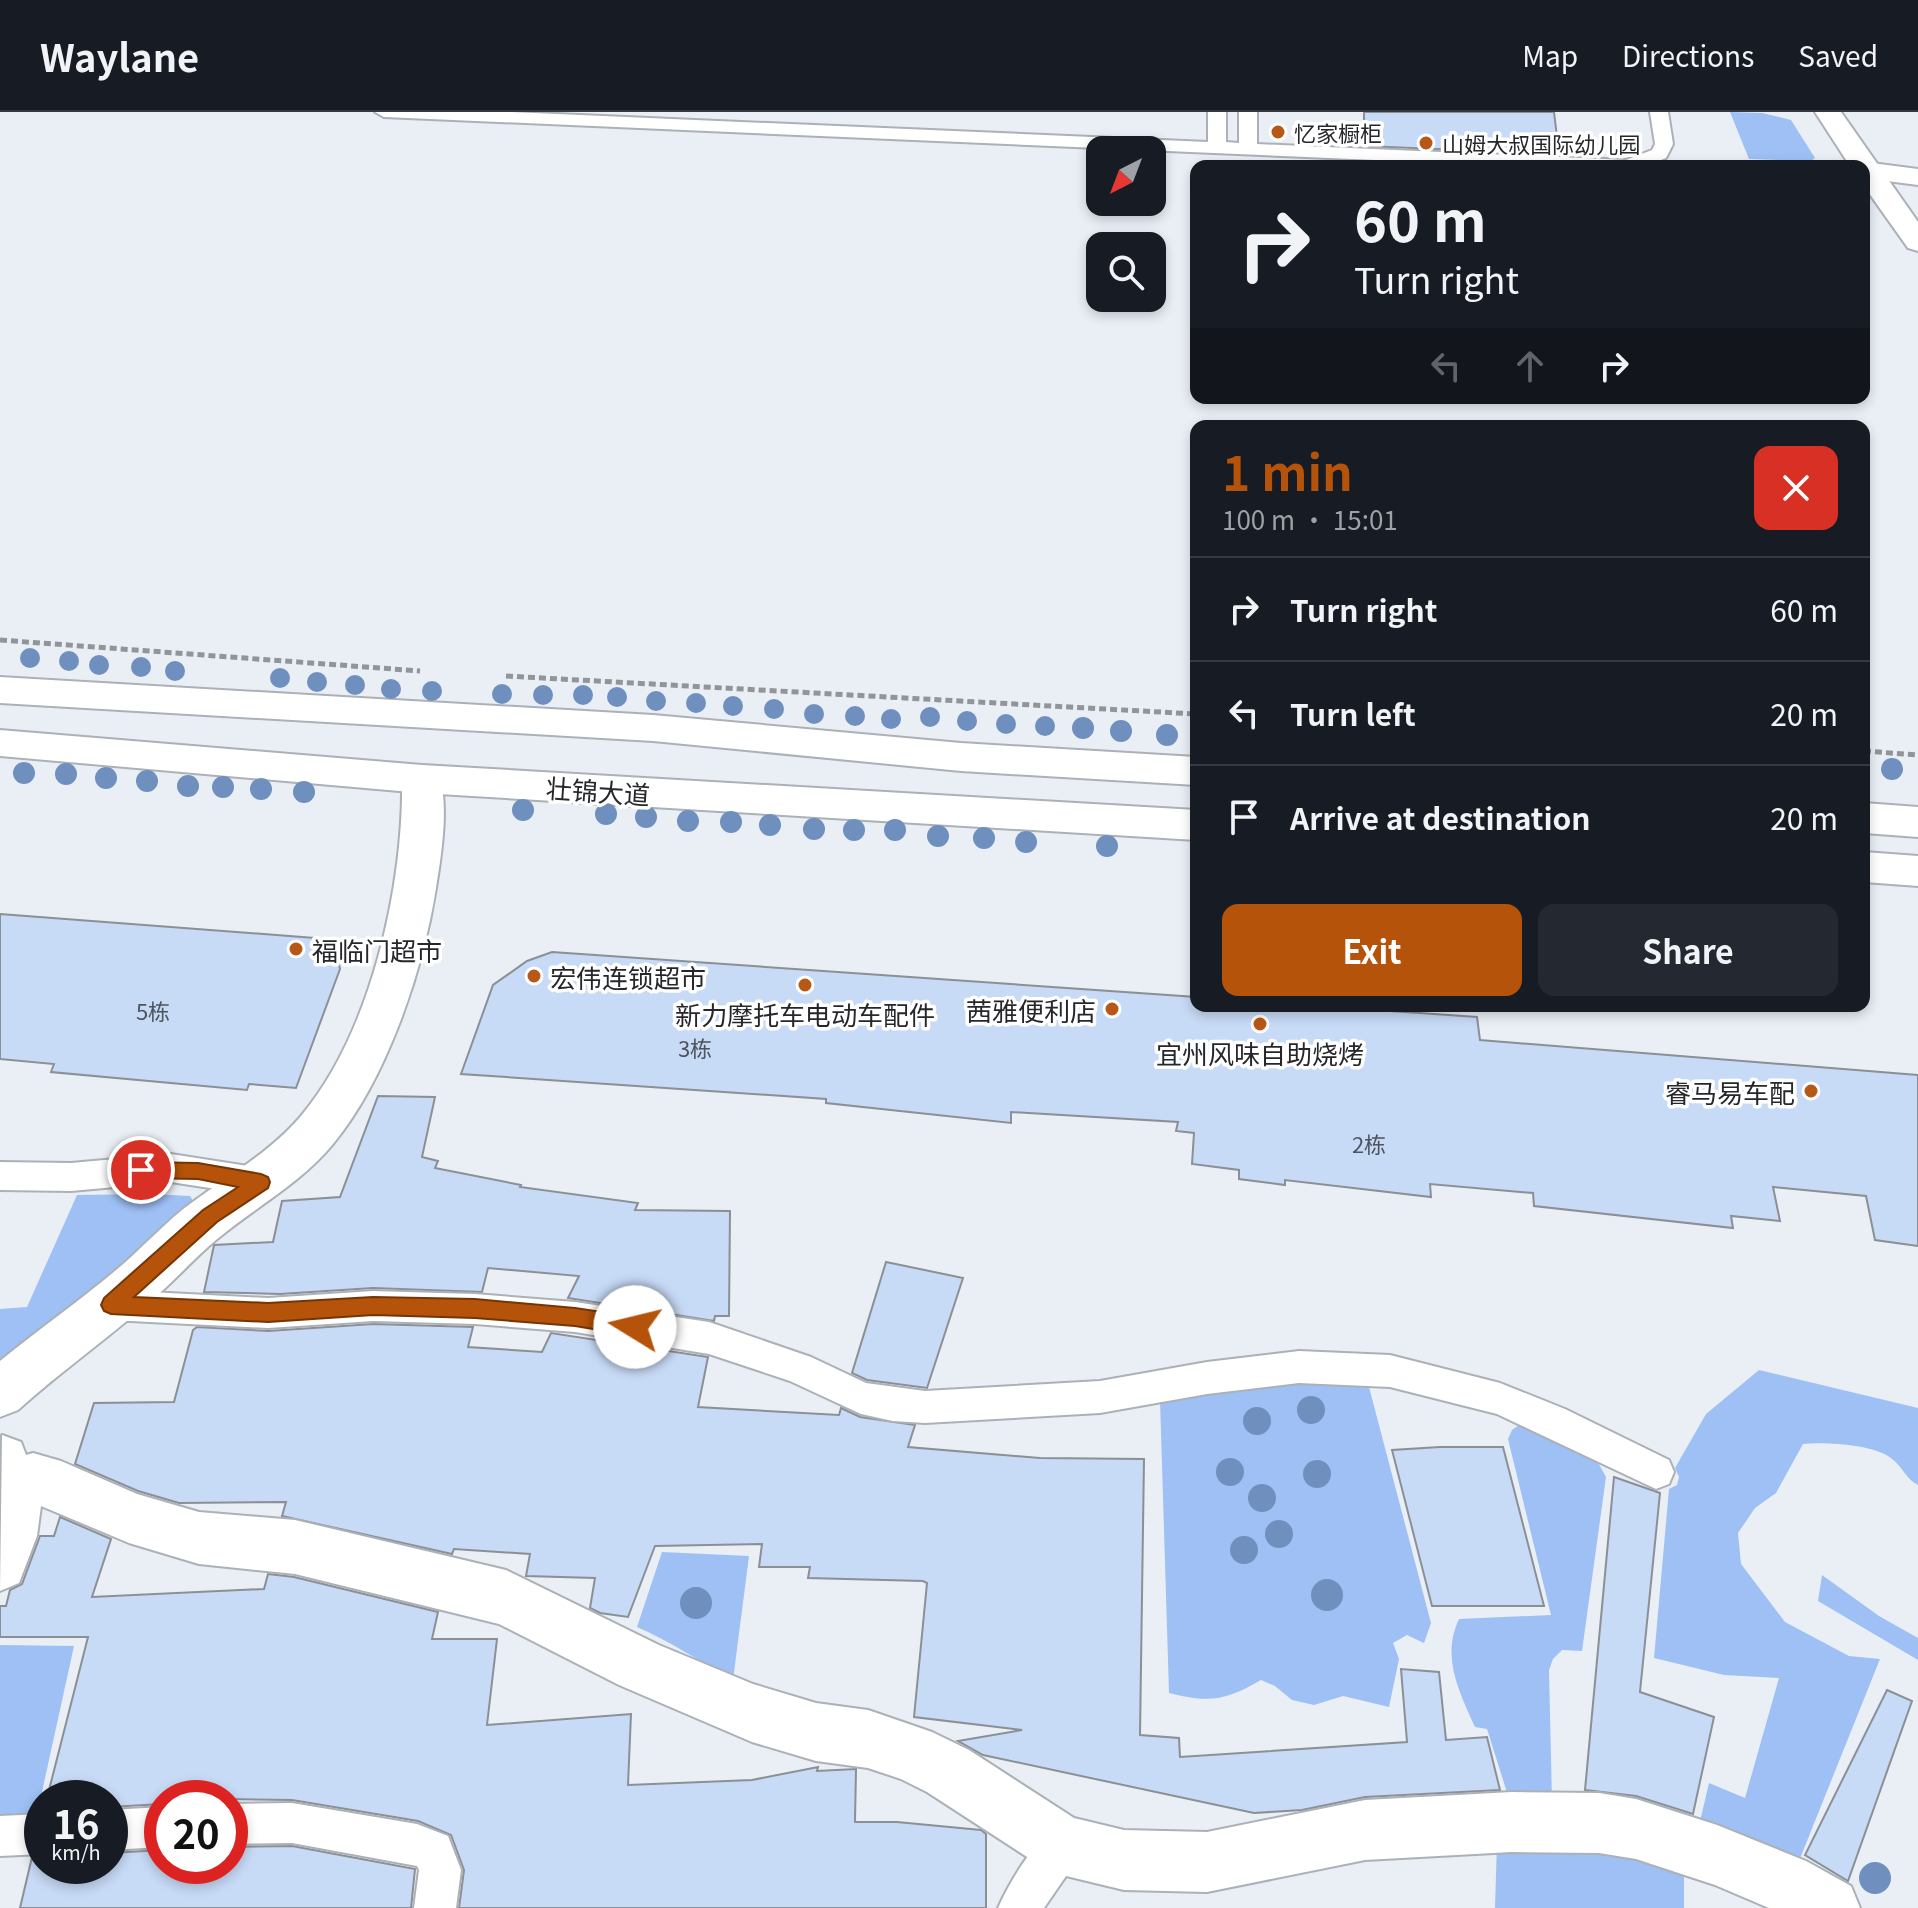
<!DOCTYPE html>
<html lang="en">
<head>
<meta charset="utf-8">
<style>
  :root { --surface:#171b24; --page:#242831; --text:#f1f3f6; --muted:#9ea1a6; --line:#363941; --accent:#b45309 }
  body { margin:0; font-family:Georgia,"Noto Sans SC",serif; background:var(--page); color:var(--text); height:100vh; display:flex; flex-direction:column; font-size:30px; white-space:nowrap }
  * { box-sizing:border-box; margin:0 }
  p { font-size:26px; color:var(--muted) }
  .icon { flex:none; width:44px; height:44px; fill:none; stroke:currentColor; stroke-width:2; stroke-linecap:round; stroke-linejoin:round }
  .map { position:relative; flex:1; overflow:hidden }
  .drawer { position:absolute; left:1190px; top:308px; width:680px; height:592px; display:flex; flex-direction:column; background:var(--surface); border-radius:16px; box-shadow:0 4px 12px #0003 }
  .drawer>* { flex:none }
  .hud { position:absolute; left:1190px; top:48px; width:680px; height:244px; border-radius:16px; box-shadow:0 4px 12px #0003; background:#171b24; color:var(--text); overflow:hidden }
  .needle { width:52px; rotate:222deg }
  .buttons { position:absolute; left:1086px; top:24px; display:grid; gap:16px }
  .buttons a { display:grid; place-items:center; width:80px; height:80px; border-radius:16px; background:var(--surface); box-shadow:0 4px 12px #0003; font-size:40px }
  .speed { position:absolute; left:24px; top:1668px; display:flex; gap:16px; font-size:40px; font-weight:700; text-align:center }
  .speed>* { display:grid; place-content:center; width:104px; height:104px; border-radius:50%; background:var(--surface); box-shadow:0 4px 12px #0003; line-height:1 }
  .speed small { font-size:20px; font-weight:400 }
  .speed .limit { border:12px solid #d22; background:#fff; color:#111 }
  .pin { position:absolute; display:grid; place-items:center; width:68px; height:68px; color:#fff; margin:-34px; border:4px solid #fff; border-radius:50%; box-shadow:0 2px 8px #0007 }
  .me { position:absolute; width:88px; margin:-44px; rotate:279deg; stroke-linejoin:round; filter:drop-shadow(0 0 6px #0008) }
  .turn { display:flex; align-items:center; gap:28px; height:168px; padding:0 32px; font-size:36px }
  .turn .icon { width:104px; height:104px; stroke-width:2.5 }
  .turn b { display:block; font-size:56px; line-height:68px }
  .lanes { display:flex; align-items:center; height:76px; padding:0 32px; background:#0003; justify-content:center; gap:40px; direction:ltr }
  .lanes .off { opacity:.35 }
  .round { display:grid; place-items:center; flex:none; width:84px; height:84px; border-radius:16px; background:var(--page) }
  .overview { display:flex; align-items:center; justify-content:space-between; height:136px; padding:0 32px }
  h1 { font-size:48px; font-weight:700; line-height:60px; color:var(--accent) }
  .action { display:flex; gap:16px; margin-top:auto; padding:16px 32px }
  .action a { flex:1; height:92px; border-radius:16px; background:var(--accent); color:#fff; font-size:32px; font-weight:700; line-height:92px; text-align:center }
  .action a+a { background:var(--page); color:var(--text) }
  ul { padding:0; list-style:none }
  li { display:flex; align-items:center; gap:24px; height:104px; padding:0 32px; border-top:2px solid var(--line) }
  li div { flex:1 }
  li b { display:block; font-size:30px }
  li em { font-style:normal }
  header { display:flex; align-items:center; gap:48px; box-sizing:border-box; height:112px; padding:0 40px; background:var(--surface); border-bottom:2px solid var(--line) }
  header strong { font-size:38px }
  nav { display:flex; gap:44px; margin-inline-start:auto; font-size:28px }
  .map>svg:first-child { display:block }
  .green { fill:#9ec0f5 }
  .building { fill:#c7daf6; stroke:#8b8f96; stroke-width:2 }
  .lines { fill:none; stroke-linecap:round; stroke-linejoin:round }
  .service-casing { stroke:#acb1b7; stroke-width:4 }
  .minor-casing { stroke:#acb1b7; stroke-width:4 }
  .primary-casing { stroke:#acb1b7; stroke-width:4 }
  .path { stroke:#91959a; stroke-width:5; stroke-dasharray:7 4; stroke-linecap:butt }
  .service { fill:#fff; fill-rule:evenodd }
  .minor { fill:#fff; fill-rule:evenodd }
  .primary { fill:#fff; fill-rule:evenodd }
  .tree { fill:#6f90be }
  .route { fill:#b45309; stroke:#753606; stroke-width:2 }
  .poi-dot { fill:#b85817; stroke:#fff; stroke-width:3 }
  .labels { text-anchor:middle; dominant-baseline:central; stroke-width:7; stroke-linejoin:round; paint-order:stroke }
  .far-poi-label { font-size:22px; fill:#25272a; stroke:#fff; text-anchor:start }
  .number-label { font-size:22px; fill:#4e545d }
  .street-label { font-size:26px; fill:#25272a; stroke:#fff }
  .poi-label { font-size:26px; fill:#25272a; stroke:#fff; text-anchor:start }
</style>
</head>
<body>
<header>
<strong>Waylane</strong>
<nav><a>Map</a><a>Directions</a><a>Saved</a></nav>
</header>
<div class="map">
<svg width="1918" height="1796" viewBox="0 0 1918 1796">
  <rect width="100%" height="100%" fill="#eaeff6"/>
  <!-- green -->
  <g class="green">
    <path d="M1730,0L1762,1L1791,8L1815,46L1811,49L1749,47Z"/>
    <path d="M151,1082L190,1084L196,1094L0,1264V1197L27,1195L77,1083Z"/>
    <path d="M1759,1258L1918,1296V1373C1906,1367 1902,1354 1891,1346C1872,1332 1825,1330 1803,1332L1776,1381L1755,1396L1738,1421L1741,1452L1785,1510L1849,1544L1880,1547L1797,1754L1698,1718L1709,1671L1745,1686L1779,1566L1724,1563L1654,1546L1669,1377L1677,1373L1679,1365L1675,1356L1706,1302Z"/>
    <path d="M1285,1268L1369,1275L1431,1511L1424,1531L1407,1523L1393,1531L1399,1547L1389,1595L1343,1584L1314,1593L1292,1588L1275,1574L1261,1568C1225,1589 1209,1591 1169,1581L1160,1287Z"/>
    <path d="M1522,1311L1594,1343L1606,1365L1582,1539L1562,1538L1553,1547L1549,1558L1552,1690H1510L1487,1617L1475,1615C1459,1579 1441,1545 1459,1507L1551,1503L1508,1327L1512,1318Z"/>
    <path d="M662,1440L749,1444L733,1568C701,1550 671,1530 637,1515Z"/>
    <path d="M1822,1463L1879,1504L1918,1526V1548L1818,1489Z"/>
    <path d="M0,1533L74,1534L36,1707L0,1708Z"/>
    <path d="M1497,1730L1600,1735L1684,1758V1796H1495Z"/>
  </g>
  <!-- building -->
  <g class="building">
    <path d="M1364,0H1554L1559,42L1364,34Z"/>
    <path d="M0,802L315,826L336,836L340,857L296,976L249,972L247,978L51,960L54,952L0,947Z"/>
    <path d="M552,840L1196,885V894H1318L1477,905L1480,928L1918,963V1134L1875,1128L1866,1084L1773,1075L1780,1109L1731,1104L1733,1116L1534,1094L1533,1081L1430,1072L1431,1085L1285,1068V1073L1239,1067V1058L1192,1052L1194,1021L1176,1019L1178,1010L1011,1000V1011L826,991V987L461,962L493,873L527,849Z"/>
    <path d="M378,984L435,985L422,1045L438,1049L435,1056L521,1073L520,1075L638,1091L635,1098L730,1099L729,1204H715L714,1209L568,1186L579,1164L488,1156L482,1180L373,1176L280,1182L204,1180L214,1133L273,1130L282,1089L340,1085Z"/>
    <path d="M886,1150L963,1166L927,1276L867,1268L852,1261Z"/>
    <path d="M373,1212L473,1215L468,1235L542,1240L551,1221L708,1245L698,1295L839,1303L841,1296L860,1305L915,1313L908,1335L1040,1346L1144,1347L1140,1623L1179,1626L1180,1645L1407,1630L1401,1557L1439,1560L1446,1628L1487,1625L1500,1678L1365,1685L1302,1698L1254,1701L983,1643L958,1629L1022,1618L914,1605L927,1471L923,1469L808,1466L810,1455H759L762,1432L655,1434L628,1505L600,1501L590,1496L595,1466L526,1464L530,1442L454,1437L452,1442L282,1404L286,1390L179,1391L138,1379L75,1352L94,1291L174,1290L193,1218L197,1215L268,1219Z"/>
    <path d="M1440,1335H1503L1544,1494H1432L1392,1338Z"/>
    <path d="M1614,1365L1660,1381L1640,1580L1714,1605L1693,1702L1636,1684L1585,1678Z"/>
    <path d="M60,1405L111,1427L92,1485L264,1477L268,1462L294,1465L438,1500L432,1527H497L487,1613L631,1602L628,1673L752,1668L818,1655L817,1659L856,1657L855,1710H897L981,1718L986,1722V1796H459L464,1758L451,1723L418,1709L292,1688L162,1686V1692L110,1695V1686H47L88,1525H0V1494H6L10,1478L22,1472L40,1424H54Z"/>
    <path d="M1887,1578L1912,1589L1848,1769L1805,1743Z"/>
    <path d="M292,1734L415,1757L411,1796H20L32,1745H42V1754H110V1741L162,1738V1754H230V1735Z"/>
  </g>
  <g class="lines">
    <!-- service casing -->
    <g class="service-casing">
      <g id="service">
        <path d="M375,0H511L1208,30V0H1226V30L1239,31V0H1257V32L1626,48L1652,38L1655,32L1650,0H1668L1673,32L1666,46L1653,51L1655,54H1515L384,5Z"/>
        <path d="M171,1042L261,1056L272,1060L277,1070L272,1080L261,1084L171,1070L71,1079L0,1078V1050L71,1051Z"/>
        <path d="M111,1178L268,1186L373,1179L475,1182L575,1190L709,1210L811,1245L866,1271L925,1279L1100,1269L1207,1250L1299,1239L1390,1243L1500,1271L1565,1297L1669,1348L1674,1360L1669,1372L1656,1377L1497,1302L1390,1275L1299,1271L1207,1282L1100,1301L925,1311L893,1309L861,1302L790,1269L709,1242L575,1220L475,1212L373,1209L268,1216L111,1208L99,1204L94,1193L99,1182Z"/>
        <path d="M292,1691L417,1712L448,1724L461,1758L456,1796H414L419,1758L417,1754L292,1731L230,1732V1692Z"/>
        <path d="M162,1695V1735L110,1738V1698Z"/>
        <path d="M42,1702V1742L0,1744V1704Z"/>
        <path d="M1062,1712L1077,1718L1083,1733L1077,1748L1044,1796H998C1009,1771 1037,1723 1062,1712Z"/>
      </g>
    </g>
    <!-- minor casing -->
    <g class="minor-casing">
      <g id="minor">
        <path d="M1864,50L1918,57V73L1864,66V54H1853Z"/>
        <path d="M422,653L436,657C451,683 441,746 436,776C423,859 386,968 333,1032C300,1072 254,1096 216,1128C192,1148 173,1171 149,1190C107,1227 60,1260 18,1298L0,1305V1249C38,1218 78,1190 115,1159C138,1140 159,1117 182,1098C222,1067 268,1043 301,1004C371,921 404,773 402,667L408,657Z"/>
        <path d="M2,1323L21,1330L26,1343L33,1341L61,1349L137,1382L199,1400L295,1408L506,1458L659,1533L753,1572L816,1591L868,1598L932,1620L969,1638L1074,1706L1124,1718L1207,1720L1365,1688L1512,1680L1599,1681L1636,1687L1717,1713L1806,1749L1851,1774L1860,1796H1769L1715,1773L1636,1747L1599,1741L1512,1740L1365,1748L1207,1780L1124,1778L1062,1763L1041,1754L927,1680L901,1667L868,1656L816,1649L752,1630L619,1573L499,1512L295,1462L199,1452L129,1431L41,1394L37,1424L19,1471L0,1479Z"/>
      </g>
    </g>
    <!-- primary casing -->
    <g class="primary-casing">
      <g id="primary">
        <path d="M1815,0H1841L1918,110V139L1908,136L1864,74V54H1850Z"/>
        <path d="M0,565L653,603L961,631L1196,645V673L961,659L653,629L0,591Z"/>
        <path d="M0,618L422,653L1196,698V728L422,681L0,644Z"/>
        <path d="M1864,691L1918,695V725L1864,721Z"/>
        <path d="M1864,740L1918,744V774L1864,770Z"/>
      </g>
    </g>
    <!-- path -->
    <g class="path">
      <path d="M0,528L420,559"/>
      <path d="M506,564L1196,602"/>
      <path d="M1864,639L1918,643"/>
    </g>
    <!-- service -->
    <use href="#service" class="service"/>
    <!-- minor -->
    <use href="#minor" class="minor"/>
    <!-- primary -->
    <use href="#primary" class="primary"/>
  </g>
  <!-- trees -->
  <g class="tree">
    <circle cx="30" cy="546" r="10"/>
    <circle cx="69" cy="549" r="10"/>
    <circle cx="99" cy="553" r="10"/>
    <circle cx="141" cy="555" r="10"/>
    <circle cx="175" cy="559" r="10"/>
    <circle cx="280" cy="566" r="10"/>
    <circle cx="317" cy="570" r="10"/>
    <circle cx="355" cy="573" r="10"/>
    <circle cx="391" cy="577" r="10"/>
    <circle cx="432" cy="579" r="10"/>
    <circle cx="502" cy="582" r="10"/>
    <circle cx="543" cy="583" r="10"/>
    <circle cx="583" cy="583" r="10"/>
    <circle cx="617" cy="585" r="10"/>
    <circle cx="656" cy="589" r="10"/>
    <circle cx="696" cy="591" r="10"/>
    <circle cx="733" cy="594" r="10"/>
    <circle cx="774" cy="597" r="10"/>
    <circle cx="814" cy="602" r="10"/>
    <circle cx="855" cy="604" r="10"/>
    <circle cx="930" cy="605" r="10"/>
    <circle cx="891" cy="607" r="10"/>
    <circle cx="967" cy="609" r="10"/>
    <circle cx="1006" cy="612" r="10"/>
    <circle cx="1045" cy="614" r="10"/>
    <circle cx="1083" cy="616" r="11"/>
    <circle cx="1121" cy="619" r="11"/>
    <circle cx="1167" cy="623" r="11"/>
    <circle cx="1892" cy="657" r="11"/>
    <circle cx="24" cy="661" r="11"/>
    <circle cx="66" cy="662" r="11"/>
    <circle cx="106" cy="666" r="11"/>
    <circle cx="147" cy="669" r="11"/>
    <circle cx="188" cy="674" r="11"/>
    <circle cx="223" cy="675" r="11"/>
    <circle cx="261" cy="677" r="11"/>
    <circle cx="304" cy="680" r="11"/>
    <circle cx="523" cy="698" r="11"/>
    <circle cx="606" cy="702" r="11"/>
    <circle cx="646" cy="705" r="11"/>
    <circle cx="688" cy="709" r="11"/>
    <circle cx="731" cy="710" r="11"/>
    <circle cx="770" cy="713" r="11"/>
    <circle cx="814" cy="717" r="11"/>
    <circle cx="854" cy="718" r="11"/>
    <circle cx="895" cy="718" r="11"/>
    <circle cx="938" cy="724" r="11"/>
    <circle cx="984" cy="726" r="11"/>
    <circle cx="1026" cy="730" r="11"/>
    <circle cx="1107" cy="734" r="11"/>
    <circle cx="1311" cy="1298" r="14"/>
    <circle cx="1257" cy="1309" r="14"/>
    <circle cx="1230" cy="1360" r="14"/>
    <circle cx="1317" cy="1362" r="14"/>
    <circle cx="1262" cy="1386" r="14"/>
    <circle cx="1279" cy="1422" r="14"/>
    <circle cx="1244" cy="1438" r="14"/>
    <circle cx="1327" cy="1483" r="16"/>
    <circle cx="696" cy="1491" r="16"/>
    <circle cx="1875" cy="1766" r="16"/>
  </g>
  <!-- route -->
  <path class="route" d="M141,1050L198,1051L261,1062L268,1065L270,1070L268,1076L217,1110L134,1185L268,1191L373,1185L475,1187L575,1196L635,1205L643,1208L646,1215L643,1221L635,1224L575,1214L475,1206L373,1203L268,1210L111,1202L104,1199L101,1193L104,1186L203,1098L238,1075L198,1067L141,1066L135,1064L132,1058L135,1052Z"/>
  <!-- markers -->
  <g class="poi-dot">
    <circle cx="1278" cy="20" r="8"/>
    <circle cx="1426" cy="31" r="8"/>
    <circle cx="296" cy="837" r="8"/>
    <circle cx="534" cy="864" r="8"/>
    <circle cx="805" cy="873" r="8"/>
    <circle cx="1112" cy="897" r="8"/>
    <circle cx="1260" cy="912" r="8"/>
    <circle cx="1811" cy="979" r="8"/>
  </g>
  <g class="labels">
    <!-- far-poi labels -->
    <g class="far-poi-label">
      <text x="1294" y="20">忆家橱柜</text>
      <text x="1442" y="31">山姆大叔国际幼儿园</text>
    </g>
    <!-- number labels -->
    <g class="number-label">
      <text x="153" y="898">5栋</text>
      <text x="695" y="935">3栋</text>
      <text x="1369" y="1031">2栋</text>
    </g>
    <!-- street labels -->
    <g class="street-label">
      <text transform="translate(598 678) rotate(4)">壮锦大道</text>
    </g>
    <!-- poi labels -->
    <g class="poi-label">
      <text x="312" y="837">福临门超市</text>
      <text x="550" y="864">宏伟连锁超市</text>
      <text x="1096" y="897" text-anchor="end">茜雅便利店</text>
      <text x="805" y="901" text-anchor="middle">新力摩托车电动车配件</text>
      <text x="1260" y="940" text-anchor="middle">宜州风味自助烧烤</text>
      <text x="1795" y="979" text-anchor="end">睿马易车配</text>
    </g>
  </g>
</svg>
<div class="buttons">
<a><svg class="needle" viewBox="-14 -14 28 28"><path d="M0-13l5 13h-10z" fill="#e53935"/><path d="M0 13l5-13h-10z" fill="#9ea1a6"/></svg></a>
<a><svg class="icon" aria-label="search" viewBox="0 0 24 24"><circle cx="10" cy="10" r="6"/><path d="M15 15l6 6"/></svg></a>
</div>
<div class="speed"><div>16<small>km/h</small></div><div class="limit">20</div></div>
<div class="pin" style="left:141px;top:1058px;background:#d93025"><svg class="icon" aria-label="arrive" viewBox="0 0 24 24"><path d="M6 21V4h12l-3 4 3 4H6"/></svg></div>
<svg class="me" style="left:635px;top:1215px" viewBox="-20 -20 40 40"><circle r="19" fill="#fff"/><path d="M0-13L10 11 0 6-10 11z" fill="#b45309"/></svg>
<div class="hud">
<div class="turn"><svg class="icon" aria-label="right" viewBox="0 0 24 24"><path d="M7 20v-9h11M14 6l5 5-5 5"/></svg><div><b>60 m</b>Turn right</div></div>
<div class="lanes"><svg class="icon off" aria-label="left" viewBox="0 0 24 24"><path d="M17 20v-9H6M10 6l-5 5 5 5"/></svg><svg class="icon off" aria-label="ahead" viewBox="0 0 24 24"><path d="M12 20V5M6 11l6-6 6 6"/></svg><svg class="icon" aria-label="right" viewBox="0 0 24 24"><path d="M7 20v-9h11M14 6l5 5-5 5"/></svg></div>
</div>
<section class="drawer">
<div class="overview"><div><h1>1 min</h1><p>100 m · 15:01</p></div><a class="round" style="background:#d93025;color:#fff"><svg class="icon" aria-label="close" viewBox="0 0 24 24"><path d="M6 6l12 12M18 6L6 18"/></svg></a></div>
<ul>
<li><svg class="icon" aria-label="right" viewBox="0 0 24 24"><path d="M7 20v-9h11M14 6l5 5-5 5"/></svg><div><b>Turn right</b></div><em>60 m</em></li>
<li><svg class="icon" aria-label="left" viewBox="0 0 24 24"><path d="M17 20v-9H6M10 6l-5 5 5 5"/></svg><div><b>Turn left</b></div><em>20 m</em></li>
<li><svg class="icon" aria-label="arrive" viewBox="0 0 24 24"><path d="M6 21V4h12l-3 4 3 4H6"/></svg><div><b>Arrive at destination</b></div><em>20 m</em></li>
</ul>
<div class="action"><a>Exit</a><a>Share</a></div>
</section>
</div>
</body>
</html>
